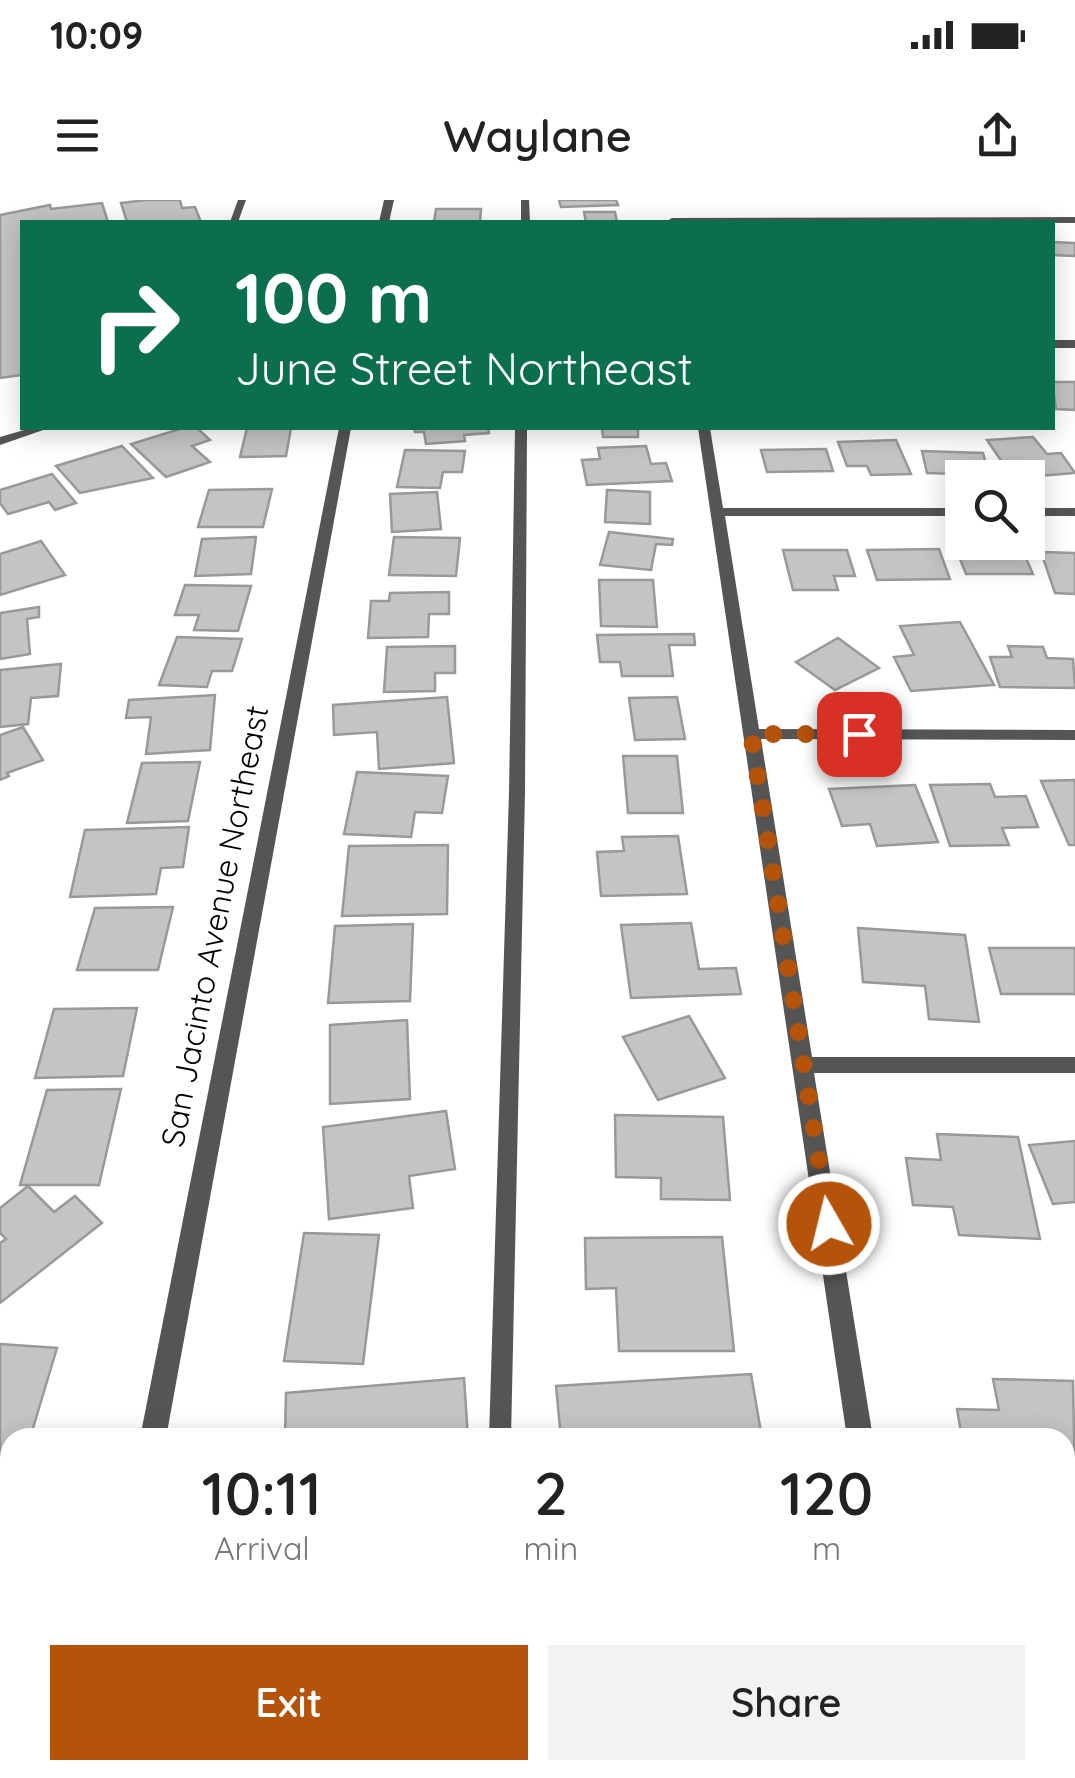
<!DOCTYPE html>
<html lang="en">
<head>
<meta charset="utf-8">
<style>
  :root { --surface:#fff; --page:#f2f2f2; --text:#222; --muted:#767676; --accent:#b45309 }
  body { margin:0; font-family:Quicksand,sans-serif; background:var(--page); color:var(--text); height:100vh; display:flex; flex-direction:column; font-size:38px; white-space:nowrap }
  * { box-sizing:border-box; margin:0 }
  p { font-size:32px; color:var(--muted) }
  .icon { flex:none; width:55px; height:55px; fill:none; stroke:currentColor; stroke-width:2; stroke-linecap:round; stroke-linejoin:round }
  .map { position:relative; flex:1; overflow:hidden }
  .panel { position:absolute; left:0px; top:1228px; width:1075px; height:352px; display:flex; flex-direction:column; background:var(--surface); border-radius:30px 30px 0 0; box-shadow:0 5px 25px #0003 }
  .panel>* { flex:none }
  .top-card { position:absolute; left:20px; top:20px; width:1035px; height:210px; border-radius:0px; box-shadow:0 5px 25px #0003; background:#0b6e4f; color:#fff; overflow:hidden }
  .fabs { position:absolute; left:945px; top:260px; display:grid; gap:20px }
  .fabs a { display:grid; place-items:center; width:100px; height:100px; border-radius:0px; background:var(--surface); box-shadow:0 5px 25px #0003; font-size:50px }
  .pin { position:absolute; display:grid; place-items:center; width:85px; height:85px; color:#fff; margin:-42px; border-radius:20px; box-shadow:0 5px 15px #0006 }
  .me { position:absolute; width:110px; margin:-55px; rotate:352deg; stroke-linejoin:round; filter:drop-shadow(0 0 8px #0008) }
  .turn { display:flex; align-items:center; gap:35px; height:210px; padding:0 50px; font-size:45px }
  .turn .icon { width:130px; height:130px; stroke-width:2.5 }
  .turn b { display:block; font-size:70px; line-height:85px }
  .eta { display:flex; justify-content:space-evenly; align-items:center; height:170px; text-align:center }
  .eta b { font-size:60px; font-weight:600; line-height:70px }
  .button { display:flex; gap:20px; margin-top:auto; padding:20px 50px }
  .button a { flex:1; height:115px; border-radius:0px; background:var(--accent); color:#fff; font-size:40px; font-weight:600; line-height:115px; text-align:center }
  .button a+a { background:var(--page); color:var(--text) }
  .status { display:flex; justify-content:space-between; align-items:center; height:70px; padding:0 50px; background:var(--surface); direction:ltr }
  .status svg { height:28px; fill:currentColor }
  header { display:flex; justify-content:space-between; align-items:center; height:130px; padding:0 50px; background:var(--surface); font-size:45px; font-weight:600 }
  .map>svg:first-child { display:block }
  .building { fill:#c4c4c4; stroke:#999; stroke-width:2.5 }
  .lines { fill:none; stroke-linecap:round; stroke-linejoin:round }
  .service { fill:#555; fill-rule:evenodd }
  .minor { fill:#555; fill-rule:evenodd }
  .tertiary { fill:#555; fill-rule:evenodd }
  .route { stroke:#b45309; stroke-width:18; stroke-dasharray:0 32.4 }
  .labels { text-anchor:middle; dominant-baseline:central; stroke-width:8; stroke-linejoin:round; paint-order:stroke }
  .street-label { font-size:32px; fill:#000; stroke:#fff }
</style>
</head>
<body>
<div class="status"><b>10:09</b><svg viewBox="0 0 49 12"><path d="M0 12V9h3v3zM5 12V6h3v6zM10 12V3h3v9zM15 12V0h3v12zM26 1h20v11H26zM47 4h2v5h-2z"/></svg></div>
<header><svg class="icon" aria-label="menu" viewBox="0 0 24 24"><path d="M4 6h16M4 12h16M4 18h16"/></svg>Waylane<svg class="icon" aria-label="share" viewBox="0 0 24 24"><path d="M12 15V3M7 8l5-5 5 5M5 13v7h14v-7"/></svg></header>
<div class="map">
<svg width="1075" height="1578" viewBox="0 0 1075 1578">
  <rect width="100%" height="100%" fill="#fff"/>
  <!-- building -->
  <g class="building">
    <path d="M146,0H180L182,8L195,7L201,22H127L121,3Z"/>
    <path d="M559,0H616L618,5L561,7Z"/>
    <path d="M102,3L108,22H22V175L0,178V15L50,5L51,9Z"/>
    <path d="M436,9H481L480,22H434Z"/>
    <path d="M584,12H615L617,22H586Z"/>
    <path d="M1052,42L1075,43V56L1052,55Z"/>
    <path d="M1052,182H1075V210L1056,209Z"/>
    <path d="M183,228H197L210,240L192,246L210,262L166,277L131,244Z"/>
    <path d="M247,228H291L286,256L240,257Z"/>
    <path d="M414,228H488L489,233L464,235L465,241L426,244L424,232H415Z"/>
    <path d="M602,228H638V237H603Z"/>
    <path d="M1033,237L1047,254L1061,253L1075,273L1013,278L987,240Z"/>
    <path d="M896,240L911,274L871,275L867,266H847L838,242Z"/>
    <path d="M122,246L153,278L80,293L56,266Z"/>
    <path d="M646,246L651,264L666,263L672,281L587,285L582,260L600,259L598,248Z"/>
    <path d="M826,249L833,271L767,272L761,250Z"/>
    <path d="M405,250L465,251L462,272H443L440,288L397,287Z"/>
    <path d="M922,251L983,253L989,275L927,273Z"/>
    <path d="M52,274L76,303L55,310L49,302L8,314L0,303V290Z"/>
    <path d="M272,289L263,327H198L209,290Z"/>
    <path d="M607,290L650,292V324L605,322Z"/>
    <path d="M437,292L441,329L392,332L390,294Z"/>
    <path d="M609,332L673,339L672,345L656,344L651,370L600,365Z"/>
    <path d="M256,337L251,374L195,376L202,339Z"/>
    <path d="M394,337L460,338L456,376L389,375Z"/>
    <path d="M41,341L65,375L0,395V354Z"/>
    <path d="M939,349L950,379L877,380L867,350Z"/>
    <path d="M956,349H1022L1033,374H966Z"/>
    <path d="M783,350H847L855,376H834L838,390H793Z"/>
    <path d="M1041,352L1075,353V394L1055,393Z"/>
    <path d="M599,380H653L657,427L601,426Z"/>
    <path d="M185,385L251,386L238,431L194,430L199,415H175Z"/>
    <path d="M449,392V414H429L428,437L368,438L371,401H389L390,393Z"/>
    <path d="M39,407V417L27,419L30,454L0,459V413Z"/>
    <path d="M960,422L994,485L911,491L894,457L914,455L900,426Z"/>
    <path d="M694,434L695,445H669L673,476H622L620,462H600L597,435Z"/>
    <path d="M177,437L242,439L232,471H212L207,487L159,485Z"/>
    <path d="M838,438L879,468L835,490L796,462Z"/>
    <path d="M455,446V473H435V491L384,492L387,447Z"/>
    <path d="M1008,446L1043,447L1047,458L1073,459L1075,488L1000,487L990,457H1012Z"/>
    <path d="M61,464L58,496L31,498L28,524L0,527V470Z"/>
    <path d="M215,495L210,550L146,554L151,517L126,518L129,500Z"/>
    <path d="M447,497L454,563L379,569L377,532L334,535L333,505Z"/>
    <path d="M677,497L685,539L635,540L629,498Z"/>
    <path d="M23,527L43,560L7,573L9,576L0,580V535Z"/>
    <path d="M623,556H677L683,613H628Z"/>
    <path d="M200,562L188,621L127,623L142,563Z"/>
    <path d="M357,572L448,576L442,613L415,612L411,637L344,634Z"/>
    <path d="M1075,580V645H1069L1041,581Z"/>
    <path d="M990,584L995,597L1026,596L1038,627L1002,628L1009,645L950,646L930,585Z"/>
    <path d="M915,585L938,642L877,646L870,624L842,626L829,589Z"/>
    <path d="M189,627L183,667L161,668L156,694L70,697L85,630Z"/>
    <path d="M678,636L687,694L601,696L597,652L624,651L622,637Z"/>
    <path d="M448,645L447,714L342,716L349,646Z"/>
    <path d="M173,707L158,770H77L95,708Z"/>
    <path d="M691,723L699,769L736,768L741,794L631,798L621,725Z"/>
    <path d="M413,724L410,801L328,803L335,726Z"/>
    <path d="M858,728L965,735L979,822L929,819L925,786L863,782Z"/>
    <path d="M989,748H1075V794H1001Z"/>
    <path d="M137,808L123,876L35,878L54,809Z"/>
    <path d="M689,816L725,878L658,900L623,837Z"/>
    <path d="M407,820L410,899L330,904V825Z"/>
    <path d="M121,889L99,985H20L47,890Z"/>
    <path d="M446,911L455,969L409,976L413,1008L329,1019L323,927Z"/>
    <path d="M615,915L723,917L730,1000L661,999V978L616,977Z"/>
    <path d="M937,934L1018,937L1040,1039L959,1035L953,1007L913,1005L906,958L941,960Z"/>
    <path d="M1075,941V1002L1053,1004L1029,945Z"/>
    <path d="M28,986L54,1012L75,996L102,1023L0,1103V1043L6,1039L0,1033V1008Z"/>
    <path d="M304,1033L379,1035L363,1164L284,1161Z"/>
    <path d="M722,1037L734,1151H619L616,1088L586,1089L585,1038Z"/>
    <path d="M0,1144L57,1148L30,1238H10V1276H0Z"/>
    <path d="M751,1174L762,1238H561L556,1186Z"/>
    <path d="M464,1178L468,1238H285L286,1193Z"/>
    <path d="M993,1179L1073,1181L1075,1287H1065V1238H962L957,1209L999,1210Z"/>
    <path d="M247,1570H361V1578H246Z"/>
    <path d="M680,1570H763L764,1578H681Z"/>
  </g>
  <g class="lines">
    <!-- service -->
    <g class="service">
      <path d="M238,0H246L238,22H230Z"/>
      <path d="M521,0H529L530,22H521Z"/>
      <path d="M515,228H527L525,592L511,1238H489L509,592Z"/>
      <rect x="479" y="1570" width="26" height="8"/>
    </g>
    <!-- minor -->
    <g class="minor">
      <path d="M384,0H394L389,22H379Z"/>
      <path d="M1075,17V23L667,21L672,18Z"/>
      <path d="M339,228H351L166,1238H140Z"/>
      <path d="M698,228H710L723,308H962V316H725L759,529L1075,530V540L761,539L812,857H1075V873H814L873,1238H847Z"/>
      <rect x="1028" y="308" width="47" height="8"/>
      <path d="M1075,1402V1430L1065,1431V1403Z"/>
      <path d="M10,1411V1439L0,1440V1412Z"/>
      <path d="M74,1570H104L102,1578H72Z"/>
      <path d="M895,1570H925L926,1578H896Z"/>
    </g>
    <!-- tertiary -->
    <g class="tertiary">
      <rect x="1052" y="140" width="23" height="8"/>
      <path d="M31,228H49L0,245V237Z"/>
    </g>
  </g>
  <g class="lines">
    <!-- route -->
    <path class="route" d="M829,1024L751,534H859"/>
  </g>
  <g class="labels">
    <!-- street labels -->
    <g class="street-label">
      <text transform="translate(214 726) rotate(-79)">San Jacinto Avenue Northeast</text>
    </g>
  </g>
</svg>
<div class="fabs">
<a><svg class="icon" aria-label="search" viewBox="0 0 24 24"><circle cx="10" cy="10" r="6"/><path d="M15 15l6 6"/></svg></a>
</div>
<div class="pin" style="left:859px;top:534px;background:#d93025"><svg class="icon" aria-label="arrive" viewBox="0 0 24 24"><path d="M6 21V4h12l-3 4 3 4H6"/></svg></div>
<svg class="me" style="left:829px;top:1024px" viewBox="-20 -20 40 40"><circle r="17" fill="#b45309" stroke="#fff" stroke-width="3"/><path d="M0-11L8 9 0 5-8 9z" fill="#fff"/></svg>
<div class="top-card">
<div class="turn"><svg class="icon" aria-label="right" viewBox="0 0 24 24"><path d="M7 20v-9h11M14 6l5 5-5 5"/></svg><div><b>100 m</b>June Street Northeast</div></div>
</div>
<section class="panel">
<div class="eta">
<div><b>10:11</b><p>Arrival</p></div>
<div><b>2</b><p>min</p></div>
<div><b>120</b><p>m</p></div>
</div>
<div class="button"><a>Exit</a><a>Share</a></div>
</section>
</div>
</body>
</html>
